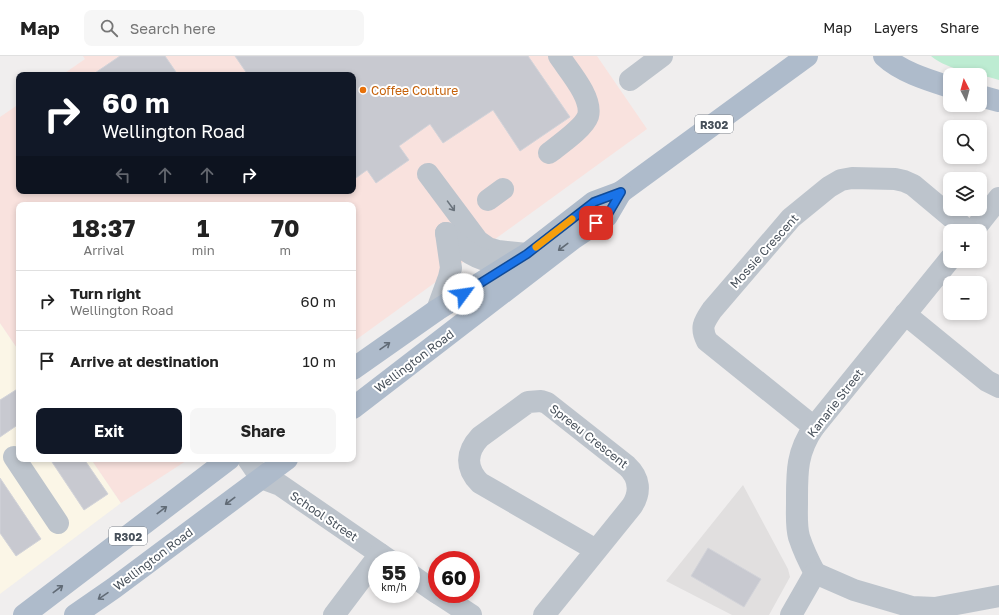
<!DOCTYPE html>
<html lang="en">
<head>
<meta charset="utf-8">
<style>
  :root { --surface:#fff; --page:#f6f6f6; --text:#222; --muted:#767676; --line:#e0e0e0; --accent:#111827 }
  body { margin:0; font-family:"Golos Text",sans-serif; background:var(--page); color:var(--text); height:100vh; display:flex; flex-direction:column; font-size:15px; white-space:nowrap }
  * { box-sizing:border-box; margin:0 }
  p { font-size:13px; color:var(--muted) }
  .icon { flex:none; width:22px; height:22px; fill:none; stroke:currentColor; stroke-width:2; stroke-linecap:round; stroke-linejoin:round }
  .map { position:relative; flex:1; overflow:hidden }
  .side { position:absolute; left:16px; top:146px; width:340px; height:260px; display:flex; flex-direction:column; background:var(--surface); border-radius:8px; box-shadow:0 2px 6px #0003 }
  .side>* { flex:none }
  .hud { position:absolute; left:16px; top:16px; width:340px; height:122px; border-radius:8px; box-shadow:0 2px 6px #0003; background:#111827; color:#fff; overflow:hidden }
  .needle { width:26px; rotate:354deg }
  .buttons { position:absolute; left:943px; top:12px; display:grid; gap:8px }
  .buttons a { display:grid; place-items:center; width:44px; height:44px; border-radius:8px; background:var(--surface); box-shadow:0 2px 6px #0003; font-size:20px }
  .speed { position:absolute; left:368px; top:495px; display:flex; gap:8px; font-size:20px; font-weight:700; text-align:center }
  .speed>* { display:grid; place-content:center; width:52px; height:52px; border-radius:50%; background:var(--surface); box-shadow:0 2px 6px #0003; line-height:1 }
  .speed small { font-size:10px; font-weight:400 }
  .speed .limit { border:6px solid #d22; background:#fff; color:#111 }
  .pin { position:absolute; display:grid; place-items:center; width:34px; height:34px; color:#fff; margin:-17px; border-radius:8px; box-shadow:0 2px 6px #0006 }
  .me { position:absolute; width:44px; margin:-22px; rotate:59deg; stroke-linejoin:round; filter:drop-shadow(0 0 3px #0008) }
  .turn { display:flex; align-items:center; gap:14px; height:84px; padding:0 20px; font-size:18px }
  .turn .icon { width:52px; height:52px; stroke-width:2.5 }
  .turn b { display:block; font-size:28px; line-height:34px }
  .lanes { display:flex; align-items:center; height:38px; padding:0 20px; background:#0003; justify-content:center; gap:20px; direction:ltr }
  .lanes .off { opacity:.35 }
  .eta { display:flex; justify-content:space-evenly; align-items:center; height:68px; text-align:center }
  .eta b { font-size:24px; font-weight:700; line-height:28px }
  .cta { display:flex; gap:8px; margin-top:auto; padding:8px 20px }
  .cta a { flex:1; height:46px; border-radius:8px; background:var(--accent); color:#fff; font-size:16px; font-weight:700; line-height:46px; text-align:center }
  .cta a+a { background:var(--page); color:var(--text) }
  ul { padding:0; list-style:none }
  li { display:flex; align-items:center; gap:12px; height:60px; padding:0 20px; border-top:1px solid var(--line) }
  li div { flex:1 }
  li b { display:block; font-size:15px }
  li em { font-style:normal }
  header { display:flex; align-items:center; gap:24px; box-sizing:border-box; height:56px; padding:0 20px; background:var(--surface); border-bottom:1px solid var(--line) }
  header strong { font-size:19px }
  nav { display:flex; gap:22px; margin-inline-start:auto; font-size:14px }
  .search { width:280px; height:36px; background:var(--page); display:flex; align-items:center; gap:10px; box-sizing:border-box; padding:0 14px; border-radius:8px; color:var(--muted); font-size:15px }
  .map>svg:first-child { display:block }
  .commercial { fill:#fbf6e7 }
  .education { fill:#e1dfdf }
  .medical { fill:#f9e2de }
  .grass { fill:#bdecd2 }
  .building { fill:#c8c9d0; stroke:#d2d3d9 }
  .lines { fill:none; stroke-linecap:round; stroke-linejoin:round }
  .minor { stroke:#bdc4cc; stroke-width:22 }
  .major { stroke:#aebbcb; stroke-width:22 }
  .oneway { stroke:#6a737c }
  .oneway2 { stroke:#616b76 }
  .route-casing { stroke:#114b97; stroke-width:10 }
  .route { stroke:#1a73e8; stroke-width:7 }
  .slow { stroke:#f59e0b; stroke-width:7 }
  .food-dot { fill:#e8710a; stroke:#fff; stroke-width:1.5 }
  .labels { text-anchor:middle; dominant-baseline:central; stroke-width:4; stroke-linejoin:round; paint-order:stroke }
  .shield { fill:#fff; stroke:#7e848c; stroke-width:1 }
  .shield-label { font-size:11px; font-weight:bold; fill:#47505a }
  .food-label { font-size:12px; fill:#c56008; stroke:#fff; text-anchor:start }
  .street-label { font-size:12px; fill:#47505a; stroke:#fff }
</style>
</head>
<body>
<header>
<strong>Map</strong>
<div class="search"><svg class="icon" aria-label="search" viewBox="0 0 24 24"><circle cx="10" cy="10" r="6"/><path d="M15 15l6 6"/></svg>Search here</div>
<nav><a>Map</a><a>Layers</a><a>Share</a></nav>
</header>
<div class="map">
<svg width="999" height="559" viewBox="0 0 999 559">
  <rect width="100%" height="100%" fill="#f0eeee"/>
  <!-- commercial -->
  <path class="commercial" d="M0,267L19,295V403H91L121,447L0,538Z"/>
  <!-- education -->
  <path class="education" d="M743,429L788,513L790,521L769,559H732L666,525Z"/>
  <!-- medical -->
  <g class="medical">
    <path d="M83,0H597L647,73L353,286V149H19V295L0,267V61L19,48V135H353V19H62L85,3Z"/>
    <path d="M91,403H189L121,447Z"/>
  </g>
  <!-- grass -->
  <path class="grass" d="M931,0H999V24C977,17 949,15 931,0Z"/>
  <!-- building -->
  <g class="building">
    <path d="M120,0H165L178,19H92Z"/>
    <path d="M235,0H528L570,61L520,95L493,54L443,87L430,68L399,90L409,104L376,127L367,114L353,124V19H248Z"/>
    <path d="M19,332V368L0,381V344Z"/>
    <path d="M50,403H84L108,438L84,454Z"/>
    <path d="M0,422L41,483L16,500L0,477Z"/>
    <path d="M708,492L761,523L744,551L691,520Z"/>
  </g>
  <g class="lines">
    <!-- minor -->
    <g class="minor">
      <path d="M630,24L662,0"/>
      <path d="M549,97C559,89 584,72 588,60C593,42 569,15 559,0"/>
      <path d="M428,118L478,185L488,192L498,195L527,198"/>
      <path d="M488,144L503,133"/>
      <path d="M973,175L999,142"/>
      <path d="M446,177C461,193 478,206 501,207"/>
      <path d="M437,254L449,221L451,212L446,177"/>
      <path d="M905,258L987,325L999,331"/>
      <path d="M814,371L707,285C700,271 704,266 712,254L791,162L829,131L841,124L852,122L895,123L904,125L913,129L968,175"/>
      <path d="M14,401L58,467"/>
      <path d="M248,403L261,422L280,429L389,504"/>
      <path d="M815,517C809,506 803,493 799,481C796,470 797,458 797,447C797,417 796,397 814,371L950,203"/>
      <path d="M411,519L437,537"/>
      <path d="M439,538L471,559"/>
      <path d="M334,559L380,498"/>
      <path d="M544,559L632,450C641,436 640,422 627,410L547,347L541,345L528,346L480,381C466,396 465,412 480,427L596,494"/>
      <path d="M791,559L815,517L854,534L912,551L935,552L999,540"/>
    </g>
    <!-- major -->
    <g class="major">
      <path d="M884,0C901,16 928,24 950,31"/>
      <path d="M980,40L999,45"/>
      <path d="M353,313L437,254L527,198L594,146L621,136L807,0"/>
      <path d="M353,352L574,182L607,160L621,136"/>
      <path d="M24,559L229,403"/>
      <path d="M75,559L114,532L287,403"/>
    </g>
  </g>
  <!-- one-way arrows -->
  <defs><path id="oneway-shaft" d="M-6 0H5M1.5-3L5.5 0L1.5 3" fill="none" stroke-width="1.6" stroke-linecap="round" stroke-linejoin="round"/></defs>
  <use class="oneway" href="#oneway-shaft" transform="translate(451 150) rotate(54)"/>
  <g class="oneway2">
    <use href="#oneway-shaft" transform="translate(563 191) rotate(143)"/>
    <use href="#oneway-shaft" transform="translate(385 290) rotate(-35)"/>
    <use href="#oneway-shaft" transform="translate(230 445) rotate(143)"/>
    <use href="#oneway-shaft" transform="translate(162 454) rotate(-37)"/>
    <use href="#oneway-shaft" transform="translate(58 533) rotate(-37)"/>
    <use href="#oneway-shaft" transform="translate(103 540) rotate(146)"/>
  </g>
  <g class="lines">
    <!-- route casing -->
    <g class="route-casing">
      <path id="route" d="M463,238L527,198L594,146L621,136L607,160L596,167"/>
    </g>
    <!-- route -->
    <use href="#route" class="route"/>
    <!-- slow -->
    <path class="slow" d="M536,191L572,163"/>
  </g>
  <!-- markers -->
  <circle class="food-dot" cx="363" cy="34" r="4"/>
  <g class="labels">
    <!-- shield labels -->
    <g class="shield">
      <rect x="695" y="59" width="38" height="18" rx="3"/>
      <rect x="109" y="471" width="38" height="18" rx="3"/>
    </g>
    <g class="shield-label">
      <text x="714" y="68">R302</text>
      <text x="128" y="480">R302</text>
    </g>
    <!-- food labels -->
    <g class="food-label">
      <text x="371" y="34">Coffee Couture</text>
    </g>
    <!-- street labels -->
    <g class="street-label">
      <text transform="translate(764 195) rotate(-48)">Mossie Crescent</text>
      <text transform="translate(414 305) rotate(-37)">Wellington Road</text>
      <text transform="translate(835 347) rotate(-52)">Kanarie Street</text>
      <text transform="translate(589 380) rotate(38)">Spreeu Crescent</text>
      <text transform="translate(324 460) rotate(34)">School Street</text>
      <text transform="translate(153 503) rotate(-37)">Wellington Road</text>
    </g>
  </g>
</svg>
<div class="buttons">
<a><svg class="needle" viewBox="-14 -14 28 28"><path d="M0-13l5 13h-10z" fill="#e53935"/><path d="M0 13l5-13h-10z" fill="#767676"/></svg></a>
<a><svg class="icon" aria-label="search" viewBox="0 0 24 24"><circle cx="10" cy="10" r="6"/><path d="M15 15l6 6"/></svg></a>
<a><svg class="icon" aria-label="layers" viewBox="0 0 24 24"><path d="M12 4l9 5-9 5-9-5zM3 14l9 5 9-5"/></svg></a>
<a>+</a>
<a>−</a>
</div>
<div class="speed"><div>55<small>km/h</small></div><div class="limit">60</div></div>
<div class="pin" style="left:596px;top:167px;background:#d93025"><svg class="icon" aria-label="arrive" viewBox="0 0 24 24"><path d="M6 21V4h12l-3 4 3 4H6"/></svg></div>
<svg class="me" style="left:463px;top:238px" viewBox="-20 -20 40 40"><circle r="19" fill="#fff"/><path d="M0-13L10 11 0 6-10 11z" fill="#1a73e8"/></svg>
<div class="hud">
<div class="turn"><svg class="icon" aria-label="right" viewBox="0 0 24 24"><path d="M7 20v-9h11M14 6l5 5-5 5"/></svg><div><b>60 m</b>Wellington Road</div></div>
<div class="lanes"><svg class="icon off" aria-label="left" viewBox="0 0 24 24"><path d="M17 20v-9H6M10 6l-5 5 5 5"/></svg><svg class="icon off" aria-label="ahead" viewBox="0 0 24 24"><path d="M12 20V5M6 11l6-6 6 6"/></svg><svg class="icon off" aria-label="ahead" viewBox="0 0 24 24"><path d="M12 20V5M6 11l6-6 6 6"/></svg><svg class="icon" aria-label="right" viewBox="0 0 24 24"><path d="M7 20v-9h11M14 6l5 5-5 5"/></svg></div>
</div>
<section class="side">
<div class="eta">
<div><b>18:37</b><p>Arrival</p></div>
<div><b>1</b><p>min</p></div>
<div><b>70</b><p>m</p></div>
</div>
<ul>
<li><svg class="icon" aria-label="right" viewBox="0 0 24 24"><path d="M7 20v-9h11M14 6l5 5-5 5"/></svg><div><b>Turn right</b><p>Wellington Road</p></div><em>60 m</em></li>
<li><svg class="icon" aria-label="arrive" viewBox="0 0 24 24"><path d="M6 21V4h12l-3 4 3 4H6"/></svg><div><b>Arrive at destination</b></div><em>10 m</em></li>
</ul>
<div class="cta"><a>Exit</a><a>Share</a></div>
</section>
</div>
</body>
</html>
